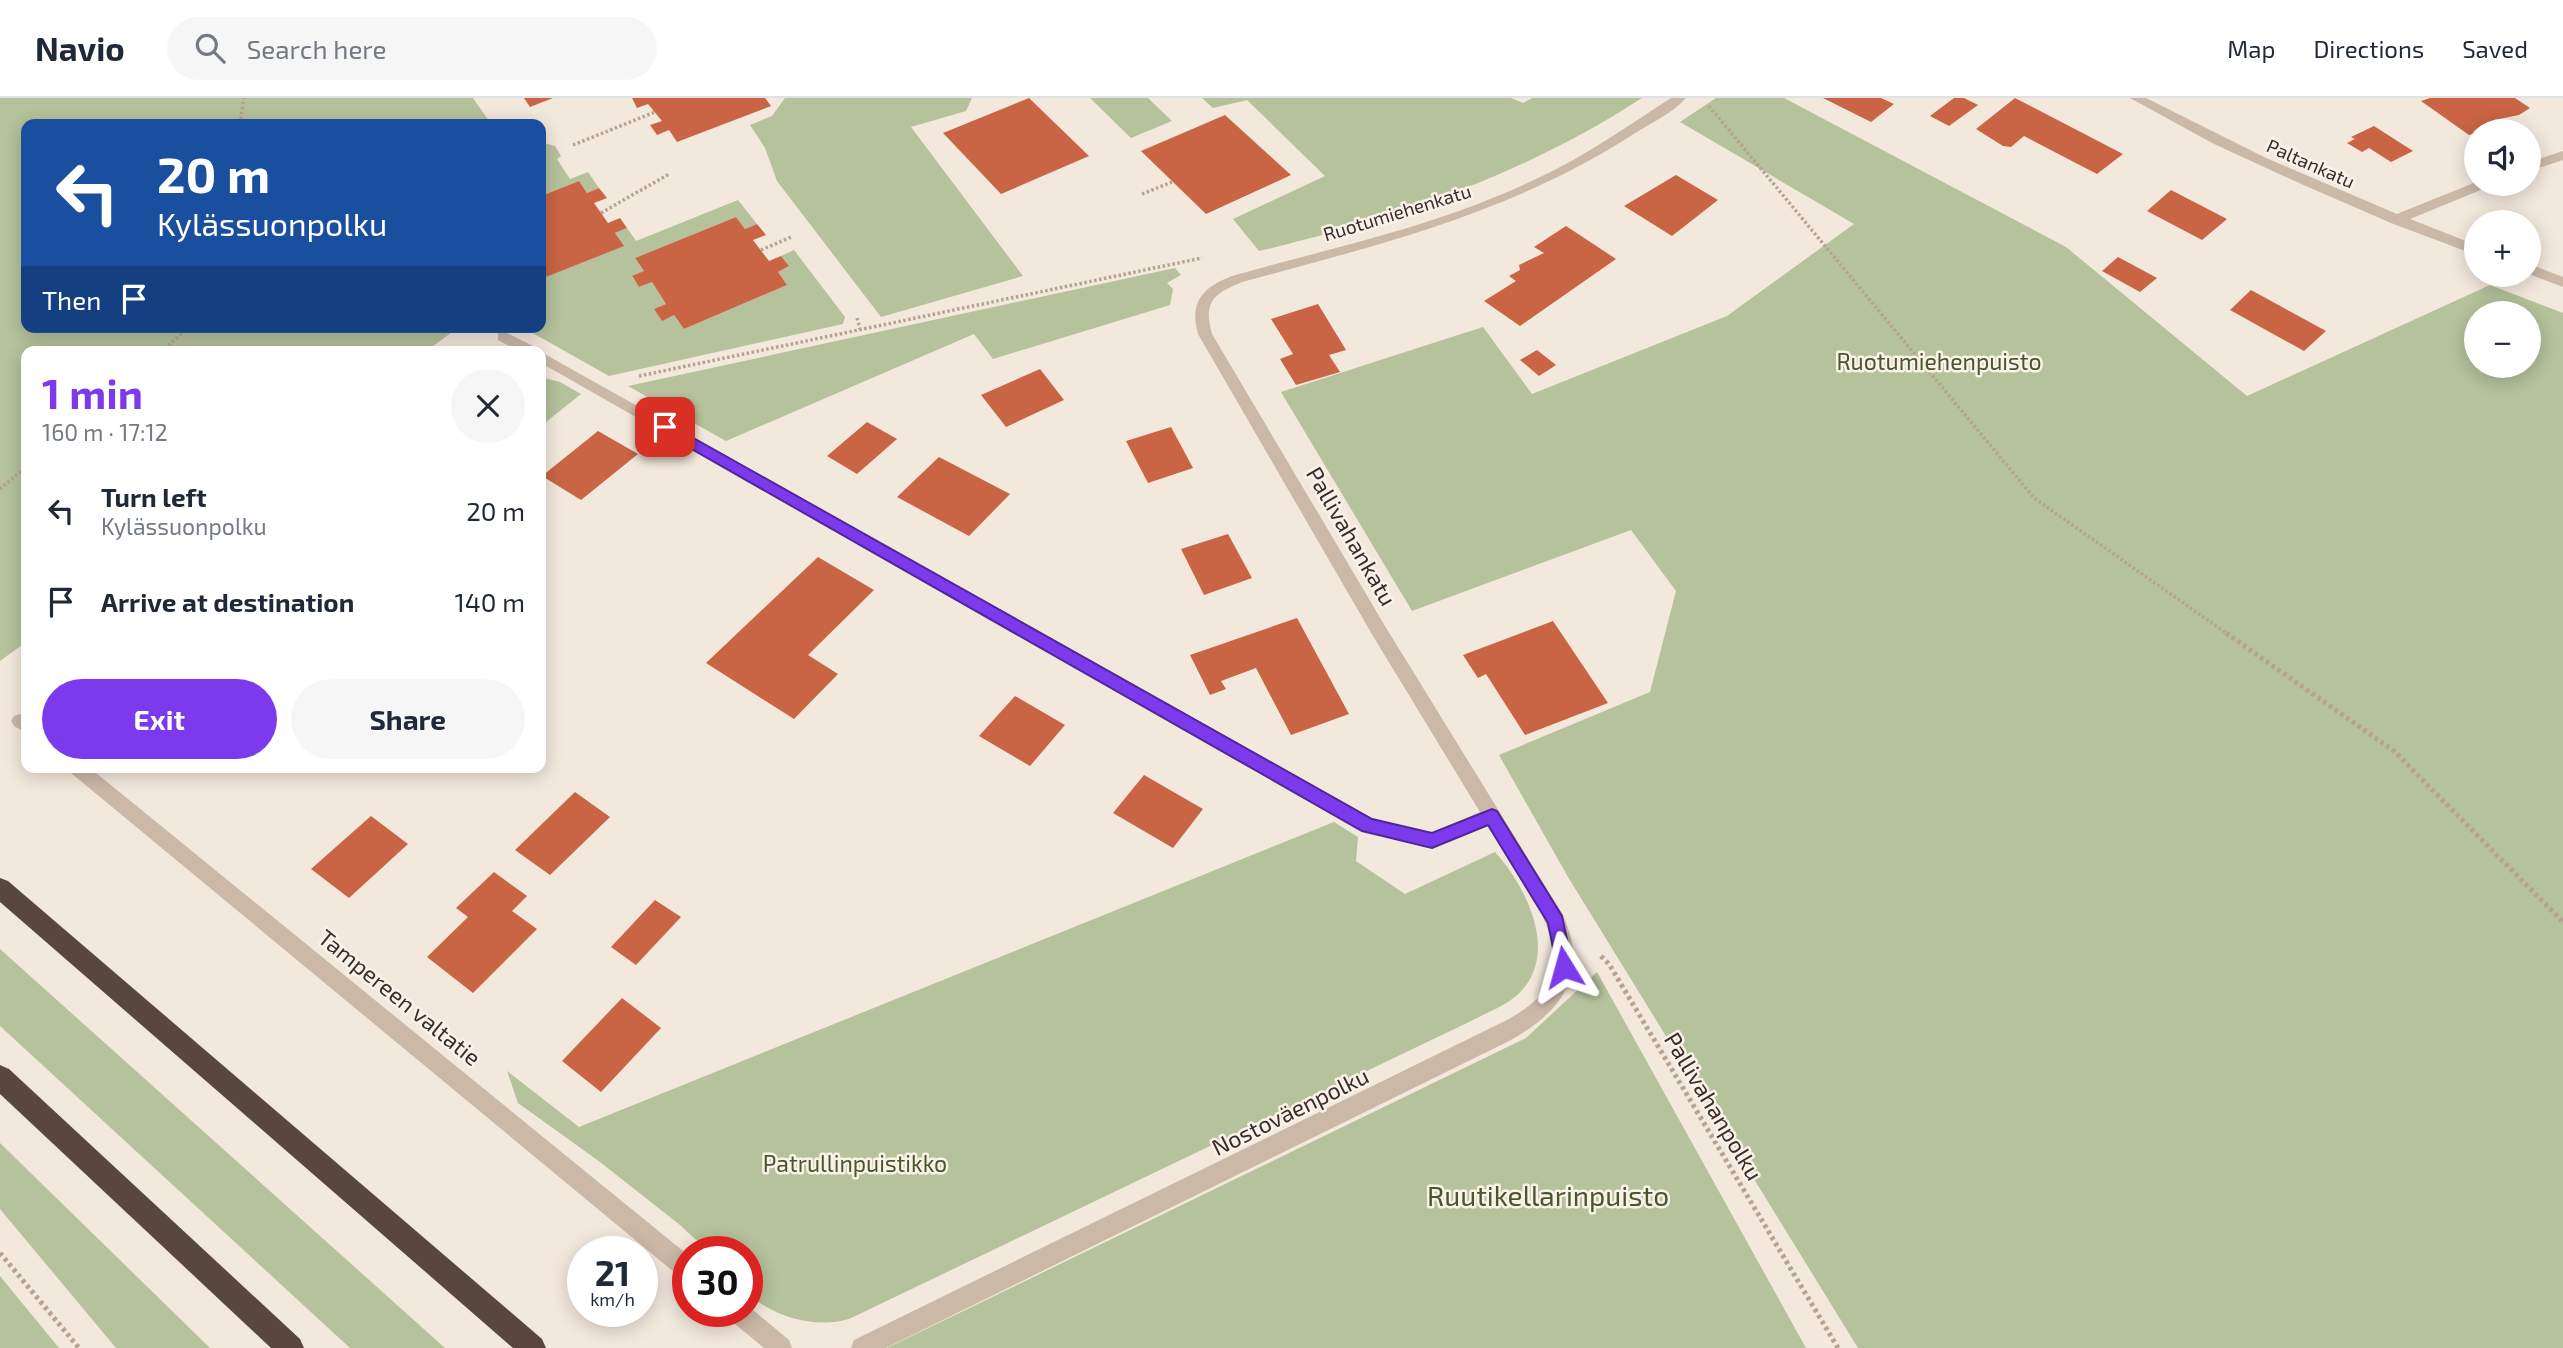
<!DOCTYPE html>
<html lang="en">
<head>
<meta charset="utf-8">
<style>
  :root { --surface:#fff; --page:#f6f6f7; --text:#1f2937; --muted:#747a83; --line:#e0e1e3; --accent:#7c3aed }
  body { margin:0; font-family:"Exo 2",sans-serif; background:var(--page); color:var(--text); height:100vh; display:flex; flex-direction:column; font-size:26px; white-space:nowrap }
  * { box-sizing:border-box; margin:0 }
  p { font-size:23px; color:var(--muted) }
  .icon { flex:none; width:38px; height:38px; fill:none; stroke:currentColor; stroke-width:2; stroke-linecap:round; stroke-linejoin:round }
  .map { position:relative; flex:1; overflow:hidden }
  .side { position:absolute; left:21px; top:248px; width:525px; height:427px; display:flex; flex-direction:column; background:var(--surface); border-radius:14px; box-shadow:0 4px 18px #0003 }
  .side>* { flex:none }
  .top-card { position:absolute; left:21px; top:21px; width:525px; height:214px; border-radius:14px; box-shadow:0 4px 18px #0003; background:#1a4fa0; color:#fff; overflow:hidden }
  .buttons { position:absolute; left:2464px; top:21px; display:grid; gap:14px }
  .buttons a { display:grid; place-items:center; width:77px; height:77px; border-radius:50%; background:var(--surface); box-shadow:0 4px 18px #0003; font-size:35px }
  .speed { position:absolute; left:567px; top:1138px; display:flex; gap:14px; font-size:35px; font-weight:700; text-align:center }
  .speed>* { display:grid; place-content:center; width:91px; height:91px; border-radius:50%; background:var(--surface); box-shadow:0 4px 18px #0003; line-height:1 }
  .speed small { font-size:18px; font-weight:400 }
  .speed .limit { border:10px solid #d22; background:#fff; color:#111 }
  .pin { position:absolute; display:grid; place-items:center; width:60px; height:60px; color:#fff; margin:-30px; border-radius:14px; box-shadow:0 4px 10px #0006 }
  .me { position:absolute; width:77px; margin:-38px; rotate:352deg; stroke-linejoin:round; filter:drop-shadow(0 0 5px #0008) }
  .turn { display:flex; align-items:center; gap:24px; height:147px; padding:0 21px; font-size:32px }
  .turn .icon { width:91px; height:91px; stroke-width:2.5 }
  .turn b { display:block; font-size:49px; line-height:60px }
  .then { display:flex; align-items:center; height:66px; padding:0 21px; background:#0003; gap:14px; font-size:26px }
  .round { display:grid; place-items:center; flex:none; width:74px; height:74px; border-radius:37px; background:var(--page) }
  .head { display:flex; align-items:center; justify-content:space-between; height:119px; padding:0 21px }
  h1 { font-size:42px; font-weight:700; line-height:52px; color:var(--accent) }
  .action { display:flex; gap:14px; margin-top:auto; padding:14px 21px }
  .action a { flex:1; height:80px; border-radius:42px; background:var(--accent); color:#fff; font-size:28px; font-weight:700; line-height:80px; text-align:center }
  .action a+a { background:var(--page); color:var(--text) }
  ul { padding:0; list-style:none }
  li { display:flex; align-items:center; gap:21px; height:91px; padding:0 21px }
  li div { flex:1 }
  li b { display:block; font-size:26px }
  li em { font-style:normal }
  header { display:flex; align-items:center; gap:42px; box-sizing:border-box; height:98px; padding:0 35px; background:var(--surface); border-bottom:2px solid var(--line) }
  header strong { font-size:33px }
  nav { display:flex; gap:38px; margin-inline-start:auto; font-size:24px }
  .search { width:490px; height:63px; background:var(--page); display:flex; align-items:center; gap:18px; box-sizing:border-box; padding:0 24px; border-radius:38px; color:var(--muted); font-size:26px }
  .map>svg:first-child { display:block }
  .green { fill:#b5c29b; fill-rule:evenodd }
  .building { fill:#c96544 }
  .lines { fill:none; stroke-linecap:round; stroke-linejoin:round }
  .path-far1 { stroke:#b7a292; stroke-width:3.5; stroke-dasharray:2.5 2.5; stroke-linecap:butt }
  .path { stroke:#b7a292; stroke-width:5; stroke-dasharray:3.5 3.5; stroke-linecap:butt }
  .minor { fill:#cbb8a7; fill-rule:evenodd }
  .highway { fill:#59473f; fill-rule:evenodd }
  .route { fill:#7c3aed; stroke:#51269a; stroke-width:2 }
  .labels { text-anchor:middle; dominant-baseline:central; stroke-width:5; stroke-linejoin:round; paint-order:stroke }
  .far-street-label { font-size:19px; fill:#382d28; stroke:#faf2e9 }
  .park-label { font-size:23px; fill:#47572b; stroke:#faf2e9 }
  .street-label { font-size:23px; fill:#382d28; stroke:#faf2e9 }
  .near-park-label { font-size:28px; fill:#47572b; stroke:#faf2e9 }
</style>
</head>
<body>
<header>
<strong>Navio</strong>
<div class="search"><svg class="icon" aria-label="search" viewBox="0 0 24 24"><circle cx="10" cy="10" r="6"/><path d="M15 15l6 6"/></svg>Search here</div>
<nav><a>Map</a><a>Directions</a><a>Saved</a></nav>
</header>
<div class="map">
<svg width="2563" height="1250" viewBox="0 0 2563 1250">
  <rect width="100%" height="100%" fill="#f3e8dc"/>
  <!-- green -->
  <g class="green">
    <path d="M0,0H473L491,26H26V229H459L425,254H26V544L0,563Z"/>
    <path d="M785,0H972L966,13L911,29L1023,178L881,219L777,83L765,50L750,27L772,18Z"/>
    <path d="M1090,0H1148L1172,23L1131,40Z"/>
    <path d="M1202,0H1511L1523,5L1532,0H1642C1525,76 1395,121 1259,153L1233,121L1325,78L1247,2L1213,10Z"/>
    <path d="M1716,0H1784L2066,149L2247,298L2490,187L2563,215V1250H1858L1568,779L1499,657L1650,594L1676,493L1631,432L1412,513L1281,294L1483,229L1532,296L1727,218L1854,126L1680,24ZM2476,215H2529V268H2476Z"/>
    <path d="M541,44L555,48L561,58L557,61L570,81L588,74L599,90L587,95L579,83L541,98Z"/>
    <path d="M738,102L757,126L745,131L736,119L635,160L644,173L632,179L639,189L652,184L666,206L654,211L662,222L674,217L684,231L787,187L778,174L789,168L781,158L794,152L845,219L843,226L609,278L522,229H541V181L623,148L615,135L627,130L636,143Z"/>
    <path d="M1175,170L1181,177L1167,185L1173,191L1170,207L993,261L974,236L726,343L628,288Z"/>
    <path d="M541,279L560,284L581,296L541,328Z"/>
    <path d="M1334,724L1358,739L1356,763L1405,796L1495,754C1526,788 1562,858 1516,898C1503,909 1484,916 1469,924L849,1221C816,1231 771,1219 747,1194V1153H708L680,1127L600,1064L518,1005L507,973L579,1029Z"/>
    <path d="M0,851L445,1250H350L0,928Z"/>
    <path d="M1597,874L1806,1250H887L1526,940Z"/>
    <path d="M0,1045L210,1250H116L0,1111Z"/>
    <path d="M0,1178L59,1250H0Z"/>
  </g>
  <!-- building -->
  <g class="building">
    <path d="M524,0H553L530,9Z"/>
    <path d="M632,0H765L771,8L677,44L669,32L657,37L650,27L662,23L648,6L637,10Z"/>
    <path d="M1029,0L1089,58L1001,96L943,35Z"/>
    <path d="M1823,0H1881L1894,6L1871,24Z"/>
    <path d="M1954,0H1964L1978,7L1949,28L1930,18Z"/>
    <path d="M2015,0L2123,56L2097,76L2024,38L2011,49L2003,48L1976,31Z"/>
    <path d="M2430,0H2515L2530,10L2519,17L2494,22L2501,27L2469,37L2421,3Z"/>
    <path d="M1225,17L1291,77L1206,116L1141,53Z"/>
    <path d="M2374,28L2413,53L2391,64L2369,50L2362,54L2347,45L2355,41L2351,39Z"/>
    <path d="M1676,77L1718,102L1672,138L1624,108Z"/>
    <path d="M579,83L587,95L599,90L607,100L594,105L608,125L620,120L627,130L615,135L624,148L541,181V98Z"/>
    <path d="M2171,92L2227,121L2202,142L2147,113Z"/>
    <path d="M736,119L745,131L757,126L766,137L753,142L769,163L781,158L789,168L778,174L787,187L684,231L674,217L662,223L654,211L666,206L652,184L639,189L632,178L644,173L635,160Z"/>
    <path d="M1566,128L1616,161L1520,228L1484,203L1516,183L1509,178L1520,172L1519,167L1544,155L1534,149Z"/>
    <path d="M2118,159L2157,180L2140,194L2102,173Z"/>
    <path d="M2251,192L2326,233L2304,253L2230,212Z"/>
    <path d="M1318,206L1346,252L1329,257L1340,274L1296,287L1280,261L1293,256L1271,221Z"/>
    <path d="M1537,252L1556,267L1539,278L1520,262Z"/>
    <path d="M1040,271L1064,302L1006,329L981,297Z"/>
    <path d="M867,324L897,341L857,376L827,358Z"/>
    <path d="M1171,329L1193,370L1148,385L1126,343Z"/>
    <path d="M598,333L638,356L581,402L542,378Z"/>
    <path d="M939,359L1010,396L969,438L897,399Z"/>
    <path d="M1228,436L1252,480L1204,497L1181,451Z"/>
    <path d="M818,459L874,492L808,557L838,576L794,621L706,565Z"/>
    <path d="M1297,520L1349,616L1291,637L1256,570L1221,583L1226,591L1210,597L1190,557Z"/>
    <path d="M1553,523L1608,605L1525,637L1486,576L1478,580L1463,557Z"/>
    <path d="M1015,598L1065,627L1030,668L979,638Z"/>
    <path d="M1144,677L1203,711L1173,750L1113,715Z"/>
    <path d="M575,694L610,719L550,777L515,752Z"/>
    <path d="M371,718L408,746L349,800L311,771Z"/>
    <path d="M494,774L527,798L512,813L537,831L473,895L427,859L468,819L456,810Z"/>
    <path d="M655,802L681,819L636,867L611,849Z"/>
    <path d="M622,900L661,930L601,994L562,963Z"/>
  </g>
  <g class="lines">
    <!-- path-far1 -->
    <g class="path-far1">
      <path d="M1709,8L2034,400L2229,537"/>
      <path d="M240,26L244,0"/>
      <path d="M573,47L655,14"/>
      <path d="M1142,96L1172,84"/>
      <path d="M601,115L669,76"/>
      <path d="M761,152L791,139"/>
      <path d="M857,220L860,231"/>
      <path d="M161,254L189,229"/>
      <path d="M639,278L1202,160"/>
      <path d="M0,391L26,369"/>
    </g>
    <!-- path -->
    <g class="path">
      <path d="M2226,535L2394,653L2563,824"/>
      <path d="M1601,858L1609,866L1838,1250"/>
      <path d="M0,1155L79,1250"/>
    </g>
    <!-- minor -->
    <g class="minor">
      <path d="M1671,0H1686C1672,16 1647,27 1629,39C1508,116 1378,147 1242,184C1213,196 1203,204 1212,236L1385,528L1563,817C1590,878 1561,914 1509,943L886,1250H851L854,1242L1509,921C1525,911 1545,899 1551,880C1567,834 1511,766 1488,728L1432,751L1362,733L541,265V254L1372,720L1432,735L1480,714L1373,538L1198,236C1189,204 1203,189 1232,178C1335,149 1441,127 1538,80C1585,58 1628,28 1671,0Z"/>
      <path d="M2130,0H2146L2266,60L2397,116L2476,84L2489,86L2488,89L2410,121L2476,147V157L2391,125L2299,85L2214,46Z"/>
      <path d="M2563,53V62L2529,73V64Z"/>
      <path d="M2529,166L2563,179V189L2529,176Z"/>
      <path d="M503,233L537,250L539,254H520L498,242V234Z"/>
      <path d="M20,616L26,618V635L14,628L11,623L14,618Z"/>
      <path d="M68,670H90L688,1157V1182L680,1179L71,675Z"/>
      <path d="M747,1207L789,1242L792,1250H764L729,1221L726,1213H747Z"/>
    </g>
    <!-- highway -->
    <g class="highway">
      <path d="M0,780L8,783L542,1241L546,1250H513L0,804Z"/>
      <path d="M0,967L9,971L300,1241L304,1250H271L0,996Z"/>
    </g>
  </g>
  <!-- route -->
  <path class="route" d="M665,324L1372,721L1432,735L1492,711L1497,713L1562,818L1573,869L1570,875H1558L1548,825L1488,727L1432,750L1362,733L660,333V325Z"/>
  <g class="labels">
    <!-- far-street labels -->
    <g class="far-street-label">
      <text transform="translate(2311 65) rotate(24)">Paltankatu</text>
      <text transform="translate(1397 114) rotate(-17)">Ruotumiehenkatu</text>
    </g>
    <!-- park labels -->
    <g class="park-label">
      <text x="1939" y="263">Ruotumiehenpuisto</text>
      <text x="855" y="1065">Patrullinpuistikko</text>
    </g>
    <!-- street labels -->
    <g class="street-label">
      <text transform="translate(1352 438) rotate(60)">Pallivahankatu</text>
      <text transform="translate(400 899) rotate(39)">Tampereen valtatie</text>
      <text transform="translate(1714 1008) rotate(59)">Pallivahanpolku</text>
      <text transform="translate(1290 1013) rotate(-26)">Nostoväenpolku</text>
    </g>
    <!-- near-park labels -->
    <g class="near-park-label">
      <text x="1548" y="1097">Ruutikellarinpuisto</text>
    </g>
  </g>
</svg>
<div class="buttons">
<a><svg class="icon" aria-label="sound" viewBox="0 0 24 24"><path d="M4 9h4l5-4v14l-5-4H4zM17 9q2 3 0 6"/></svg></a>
<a>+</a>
<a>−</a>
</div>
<div class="speed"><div>21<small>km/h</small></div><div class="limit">30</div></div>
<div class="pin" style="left:665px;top:329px;background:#d93025"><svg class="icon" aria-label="arrive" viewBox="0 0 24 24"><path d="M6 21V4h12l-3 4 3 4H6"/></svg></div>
<svg class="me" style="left:1564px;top:869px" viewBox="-20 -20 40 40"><path d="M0-17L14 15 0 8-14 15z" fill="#7c3aed" stroke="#fff" stroke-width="4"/></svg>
<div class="top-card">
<div class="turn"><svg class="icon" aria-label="left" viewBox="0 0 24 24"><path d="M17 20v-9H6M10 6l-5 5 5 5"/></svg><div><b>20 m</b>Kylässuonpolku</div></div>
<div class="then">Then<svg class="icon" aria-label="arrive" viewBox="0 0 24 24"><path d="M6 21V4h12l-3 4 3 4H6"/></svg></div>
</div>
<section class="side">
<div class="head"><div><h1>1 min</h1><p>160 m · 17:12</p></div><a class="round"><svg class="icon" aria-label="close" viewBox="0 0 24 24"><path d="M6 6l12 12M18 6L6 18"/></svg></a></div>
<ul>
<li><svg class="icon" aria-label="left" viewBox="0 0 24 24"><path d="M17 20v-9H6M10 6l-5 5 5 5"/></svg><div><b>Turn left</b><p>Kylässuonpolku</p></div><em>20 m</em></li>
<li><svg class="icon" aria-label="arrive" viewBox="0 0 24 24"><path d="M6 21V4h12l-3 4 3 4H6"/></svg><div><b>Arrive at destination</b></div><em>140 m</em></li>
</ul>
<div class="action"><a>Exit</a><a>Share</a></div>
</section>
</div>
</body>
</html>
